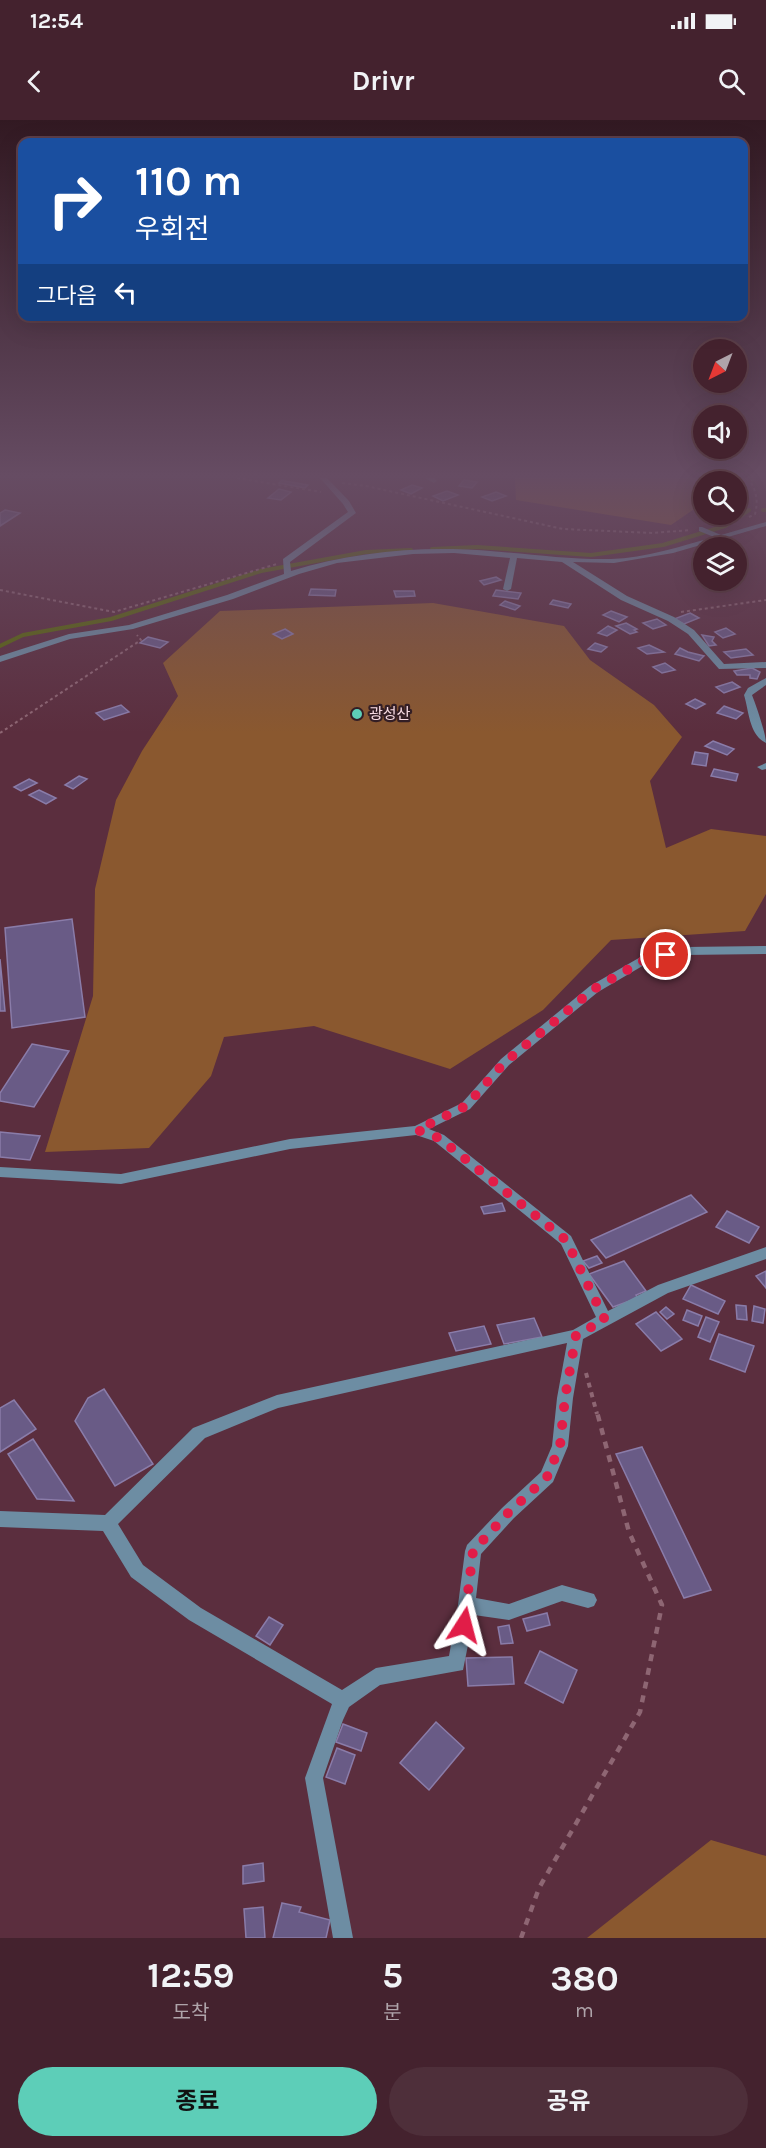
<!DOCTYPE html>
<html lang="ko">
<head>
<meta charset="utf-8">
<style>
  :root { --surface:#44222e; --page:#4e2f3a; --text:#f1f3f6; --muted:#afa4aa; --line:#5c3f4a; --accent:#5dceb8 }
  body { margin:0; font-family:Karla,"Noto Sans KR",sans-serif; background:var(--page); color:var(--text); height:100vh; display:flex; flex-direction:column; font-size:22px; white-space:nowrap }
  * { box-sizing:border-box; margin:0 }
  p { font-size:20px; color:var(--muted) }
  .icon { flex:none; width:33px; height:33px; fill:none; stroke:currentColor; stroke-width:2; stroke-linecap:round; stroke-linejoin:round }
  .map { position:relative; height:1818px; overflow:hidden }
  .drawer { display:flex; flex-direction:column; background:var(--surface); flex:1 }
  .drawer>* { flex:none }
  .banner { position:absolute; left:18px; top:18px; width:730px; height:183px; border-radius:12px; box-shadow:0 6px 24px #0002,0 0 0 2px var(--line); background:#1a4fa0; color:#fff; overflow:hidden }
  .needle { width:39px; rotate:222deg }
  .buttons { position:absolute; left:693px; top:219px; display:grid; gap:12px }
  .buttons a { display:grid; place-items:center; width:54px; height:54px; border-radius:50%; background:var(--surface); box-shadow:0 6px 24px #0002,0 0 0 2px var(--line); font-size:30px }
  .pin { position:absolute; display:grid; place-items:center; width:51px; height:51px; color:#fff; margin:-26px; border:3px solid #fff; border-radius:50%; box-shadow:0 2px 6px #0007 }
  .me { position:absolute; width:66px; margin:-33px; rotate:9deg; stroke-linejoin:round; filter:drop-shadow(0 0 4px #0008) }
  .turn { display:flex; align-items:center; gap:21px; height:126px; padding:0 18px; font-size:27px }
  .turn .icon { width:78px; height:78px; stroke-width:2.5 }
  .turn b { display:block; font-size:42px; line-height:51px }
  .then { display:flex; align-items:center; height:57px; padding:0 18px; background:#0003; gap:12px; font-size:22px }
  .eta { display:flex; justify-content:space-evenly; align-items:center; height:102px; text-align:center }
  .eta b { font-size:36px; font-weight:700; line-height:42px }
  .cta { display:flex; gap:12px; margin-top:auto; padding:12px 18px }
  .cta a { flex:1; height:69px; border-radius:36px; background:var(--accent); color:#111; font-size:24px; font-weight:700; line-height:69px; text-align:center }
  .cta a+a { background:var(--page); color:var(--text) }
  .status { display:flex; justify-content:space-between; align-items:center; height:42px; padding:0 30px; background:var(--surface); direction:ltr }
  .status svg { height:16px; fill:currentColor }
  header { display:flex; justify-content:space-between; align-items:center; height:78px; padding:0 18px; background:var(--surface); font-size:27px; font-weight:700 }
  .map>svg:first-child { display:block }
  .green { fill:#8a582f }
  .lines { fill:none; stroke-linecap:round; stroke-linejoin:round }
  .stream { stroke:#59680a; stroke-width:4 }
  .building { fill:#695b86; stroke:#8a7ca9; stroke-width:1.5 }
  .path-far2 { stroke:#8e6673; stroke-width:2; stroke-dasharray:3 3; stroke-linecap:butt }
  .path-far1 { stroke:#8e6673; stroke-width:4; stroke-dasharray:5 5; stroke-linecap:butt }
  .path { stroke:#8e6673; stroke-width:4.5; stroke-dasharray:7 7; stroke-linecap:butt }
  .minor { fill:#6d8da3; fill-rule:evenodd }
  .route { stroke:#e11d48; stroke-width:10; stroke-dasharray:0 18 }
  .poi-dot { fill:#5dceb8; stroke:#331e25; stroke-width:2 }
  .labels { text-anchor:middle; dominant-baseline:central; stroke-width:4.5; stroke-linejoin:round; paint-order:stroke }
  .far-poi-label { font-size:15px; fill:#f8dbe3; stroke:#331e25; text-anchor:start }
</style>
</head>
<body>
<div class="status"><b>12:54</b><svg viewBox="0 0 49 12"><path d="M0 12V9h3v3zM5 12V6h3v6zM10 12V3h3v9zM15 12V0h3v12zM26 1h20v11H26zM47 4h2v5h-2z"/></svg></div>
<header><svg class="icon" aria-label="back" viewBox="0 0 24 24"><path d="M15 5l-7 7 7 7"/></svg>Drivr<svg class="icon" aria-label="search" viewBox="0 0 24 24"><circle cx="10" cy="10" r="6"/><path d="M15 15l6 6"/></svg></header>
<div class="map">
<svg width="766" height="1818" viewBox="0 0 766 1818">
  <rect width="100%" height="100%" fill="#5b2e3e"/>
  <!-- green -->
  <g class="green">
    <path d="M515,358H746L737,363L704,362L703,383L671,405L516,380Z"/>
    <path d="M433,483L564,506L590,540L654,585L682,617L650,661L666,728L711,709L766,716V774L745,811L611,820L543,890L450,949L314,906L224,917L211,956L149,1028L45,1032L93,876L95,769L116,680L142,631L178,576L163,543L220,491Z"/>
    <path d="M711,1720L766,1736V1818H587Z"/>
  </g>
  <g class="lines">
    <!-- stream -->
    <g class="stream">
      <path d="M763,390H766"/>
      <path d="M432,429L477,427L591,435L663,425L725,406L749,390"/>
      <path d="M0,526L23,515L111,499L261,451L366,432L411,430"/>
    </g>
  </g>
  <!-- building -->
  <g class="building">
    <path d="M282,360L285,361L308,365L305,368L279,363Z"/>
    <path d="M464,360L477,362L472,368L459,366Z"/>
    <path d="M412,365L422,368L411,374L401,370Z"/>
    <path d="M279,369L291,372L281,380L268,378Z"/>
    <path d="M447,371L458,375L443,381L433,376Z"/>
    <path d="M496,372L506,376L492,381L482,377Z"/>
    <path d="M5,390L20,393L0,406V393Z"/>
    <path d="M496,457L501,460L484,465L480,461Z"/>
    <path d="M311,469L336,470L335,476L309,475Z"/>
    <path d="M496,470L521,473L518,479L493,476Z"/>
    <path d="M394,471H414L415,476L396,477Z"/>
    <path d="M553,480L571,484L568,488L550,484Z"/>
    <path d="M505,481L520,486L515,490L500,485Z"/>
    <path d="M611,491L627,497L619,502L603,495Z"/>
    <path d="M690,493L699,498L684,504L674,499Z"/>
    <path d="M657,499L666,505L653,509L643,503Z"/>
    <path d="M626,503L637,509L634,510L637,512L630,514L616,506Z"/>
    <path d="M608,506L617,510L607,516L598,513Z"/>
    <path d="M726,508L735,514L723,518L715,512Z"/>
    <path d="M285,509L293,514L282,519L273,514Z"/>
    <path d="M702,515L714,517L712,521L716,525L709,526Z"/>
    <path d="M148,517L168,522L160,528L140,523Z"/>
    <path d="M595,523L607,527L601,532L588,529Z"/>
    <path d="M649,525L664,532L647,534L638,528Z"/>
    <path d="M680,528L688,532L704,536L699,541L675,534Z"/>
    <path d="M746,529L753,535L731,538L724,532Z"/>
    <path d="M665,543L675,550L662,553L653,547Z"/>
    <path d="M752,548L760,552L757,559L750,558V555H737L734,551Z"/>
    <path d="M732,562L740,567L724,573L716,567Z"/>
    <path d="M695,579L705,584L696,589L686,584Z"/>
    <path d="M121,585L129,592L104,600L96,593Z"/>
    <path d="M724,586L743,593L736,599L717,593Z"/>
    <path d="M713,621L734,629L727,635L705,626Z"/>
    <path d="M695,632L708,634L706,646L692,644Z"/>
    <path d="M714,649L738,654L736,661L711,656Z"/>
    <path d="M79,656L87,659L73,669L65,665Z"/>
    <path d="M29,659L37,663L21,671L14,667Z"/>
    <path d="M39,670L56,678L46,684L29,675Z"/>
    <path d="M72,799L85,897L12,908L5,808Z"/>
    <path d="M0,839L5,891H0Z"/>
    <path d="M32,924L69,931L34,987L0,981V973Z"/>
    <path d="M0,1012L40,1016L30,1040L0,1037Z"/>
    <path d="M691,1075L707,1092L606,1138L591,1120Z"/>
    <path d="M502,1083L505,1091L484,1094L481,1087Z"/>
    <path d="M727,1091L759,1107L749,1123L716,1107Z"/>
    <path d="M597,1136L602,1143L589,1148L583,1141Z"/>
    <path d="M624,1141L646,1171L636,1175L638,1178L613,1187L589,1154Z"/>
    <path d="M766,1151V1168L756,1156Z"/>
    <path d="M691,1165L725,1181L718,1194L683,1179Z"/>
    <path d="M736,1185L746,1186L747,1200L737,1199Z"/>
    <path d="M754,1186L765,1189L763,1203L752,1201Z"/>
    <path d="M666,1187L674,1194L667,1199L660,1192Z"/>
    <path d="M687,1190L702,1196L698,1206L683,1200Z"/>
    <path d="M656,1192L682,1219L661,1231L636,1204Z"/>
    <path d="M706,1197L719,1202L710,1222L698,1217Z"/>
    <path d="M534,1198L542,1217L504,1224L497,1205Z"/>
    <path d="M484,1206L491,1224L456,1231L449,1213Z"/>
    <path d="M719,1214L754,1226L745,1252L710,1239Z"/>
    <path d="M104,1269L153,1344L115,1366L75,1301L88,1278Z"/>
    <path d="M14,1280L36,1309L0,1332V1288Z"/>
    <path d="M33,1319L74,1381L37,1379L8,1334Z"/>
    <path d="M642,1327L711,1470L684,1478L616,1334Z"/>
    <path d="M547,1493L550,1505L527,1511L523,1499Z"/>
    <path d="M269,1497L283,1505L270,1525L256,1516Z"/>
    <path d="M509,1505L513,1523L501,1524L498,1507Z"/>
    <path d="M540,1531L577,1550L563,1583L525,1563Z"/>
    <path d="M512,1537L514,1564L468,1566L466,1538Z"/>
    <path d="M436,1602L464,1628L429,1670L400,1643Z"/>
    <path d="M343,1604L367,1613L361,1631L336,1622Z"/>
    <path d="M337,1628L355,1635L345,1664L326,1657Z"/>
    <path d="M263,1743L264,1761L243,1764V1746Z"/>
    <path d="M282,1783L301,1787L299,1792L330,1800L326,1818H273Z"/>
    <path d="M263,1787L265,1818H246L244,1789Z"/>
  </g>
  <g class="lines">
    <!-- path-far2 -->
    <g class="path-far2">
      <path d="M237,358L321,372"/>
      <path d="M342,363L366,366L563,409L653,413L690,410"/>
      <path d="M749,397L755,394C758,382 757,372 750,361L756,358"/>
      <path d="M0,470L114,492L277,444"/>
      <path d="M681,492L766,480"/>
      <path d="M0,613L141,520L137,515"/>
    </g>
    <!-- path-far1 -->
    <path class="path-far1" d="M586,1253L597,1294"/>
    <!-- path -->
    <path class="path" d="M521,1818L539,1768L640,1592L662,1485L629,1412L597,1292"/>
    <!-- minor -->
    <g class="minor">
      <path d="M320,358H327L349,381L356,393L290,442L291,451C342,435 399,428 453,429C506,430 558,440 611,439C645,438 682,426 714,417L699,411V407H702L721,415L766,402V406L673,433L614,443L573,442L627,476L674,497L694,510L724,544L766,542V548L719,549L688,514L668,501L621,480L562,442L517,438L511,469L507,471L503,469L510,438L454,433L413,434L337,443L299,454L233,479L133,509L70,519L0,542V536L69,514L129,505L227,475L284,454L283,439L348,392L343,384Z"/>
      <path d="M425,358H434L437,361L434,363Z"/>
      <path d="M766,558V565L752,575C756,585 766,614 766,623C749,615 749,591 744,575L748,568Z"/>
      <path d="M766,643V649L762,650L757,647Z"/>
      <path d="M766,826V834L685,835L651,841L598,872L509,945L470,989L429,1009L444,1015L571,1116L608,1191L658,1165L766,1127V1139L668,1173L583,1219L573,1278L568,1326L553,1362L514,1398L481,1434L476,1478L509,1484L562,1465L594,1474L597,1480L594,1486L588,1488L562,1481L509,1500L474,1495L463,1550L380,1565L349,1587L343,1600L323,1658L353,1818H333L305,1658L332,1584L189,1500L131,1457L103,1411L0,1407V1391L105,1395L193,1308L277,1275L573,1210L596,1197L561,1124L434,1021L416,1015L290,1029L121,1064L0,1057V1047L121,1054L290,1019L415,1006L462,983L501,939L590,866L644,835L685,827ZM567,1223L557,1278L552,1326L541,1352L502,1388L467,1425L465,1431L458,1485L449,1536L376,1548L342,1570L201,1488L143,1445L118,1404L205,1318L278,1288Z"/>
    </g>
  </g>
  <!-- sky -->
  <linearGradient id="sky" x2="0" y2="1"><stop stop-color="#321922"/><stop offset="0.58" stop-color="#664c63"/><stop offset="1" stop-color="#664c63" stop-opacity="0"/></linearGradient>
  <rect width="766" height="613" fill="url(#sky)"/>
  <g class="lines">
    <!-- route -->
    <path class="route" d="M464,1505L473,1431L508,1393L547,1357L560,1326L565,1278L576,1215L605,1200L566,1120L439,1018L417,1010L466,986L505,942L594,869L648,838L666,835"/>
  </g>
  <!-- markers -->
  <circle class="poi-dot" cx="357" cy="594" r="6"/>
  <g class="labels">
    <!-- far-poi labels -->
    <g class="far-poi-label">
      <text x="369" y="594">광성산</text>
    </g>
  </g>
</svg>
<div class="buttons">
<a><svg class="needle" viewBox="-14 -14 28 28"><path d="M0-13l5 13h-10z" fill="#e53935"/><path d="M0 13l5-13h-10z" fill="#afa4aa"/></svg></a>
<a><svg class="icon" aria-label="sound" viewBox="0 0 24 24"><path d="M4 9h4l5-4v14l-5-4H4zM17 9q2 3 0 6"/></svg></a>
<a><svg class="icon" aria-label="search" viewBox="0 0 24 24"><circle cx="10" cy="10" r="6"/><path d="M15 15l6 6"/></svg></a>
<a><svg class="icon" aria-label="layers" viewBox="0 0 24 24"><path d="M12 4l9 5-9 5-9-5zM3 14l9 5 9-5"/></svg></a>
</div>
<div class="pin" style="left:666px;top:835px;background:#d93025"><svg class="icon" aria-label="arrive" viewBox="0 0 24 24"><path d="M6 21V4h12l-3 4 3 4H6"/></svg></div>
<svg class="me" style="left:464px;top:1505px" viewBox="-20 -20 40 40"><path d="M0-17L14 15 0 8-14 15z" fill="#e11d48" stroke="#fff" stroke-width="4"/></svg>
<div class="banner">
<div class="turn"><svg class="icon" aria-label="right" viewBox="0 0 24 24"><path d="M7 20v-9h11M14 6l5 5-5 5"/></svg><div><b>110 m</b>우회전</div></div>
<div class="then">그다음<svg class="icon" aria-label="left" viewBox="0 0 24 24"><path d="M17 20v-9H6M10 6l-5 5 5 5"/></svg></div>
</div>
</div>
<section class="drawer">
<div class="eta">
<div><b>12:59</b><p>도착</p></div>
<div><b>5</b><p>분</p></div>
<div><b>380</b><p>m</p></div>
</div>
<div class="cta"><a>종료</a><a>공유</a></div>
</section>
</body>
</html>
